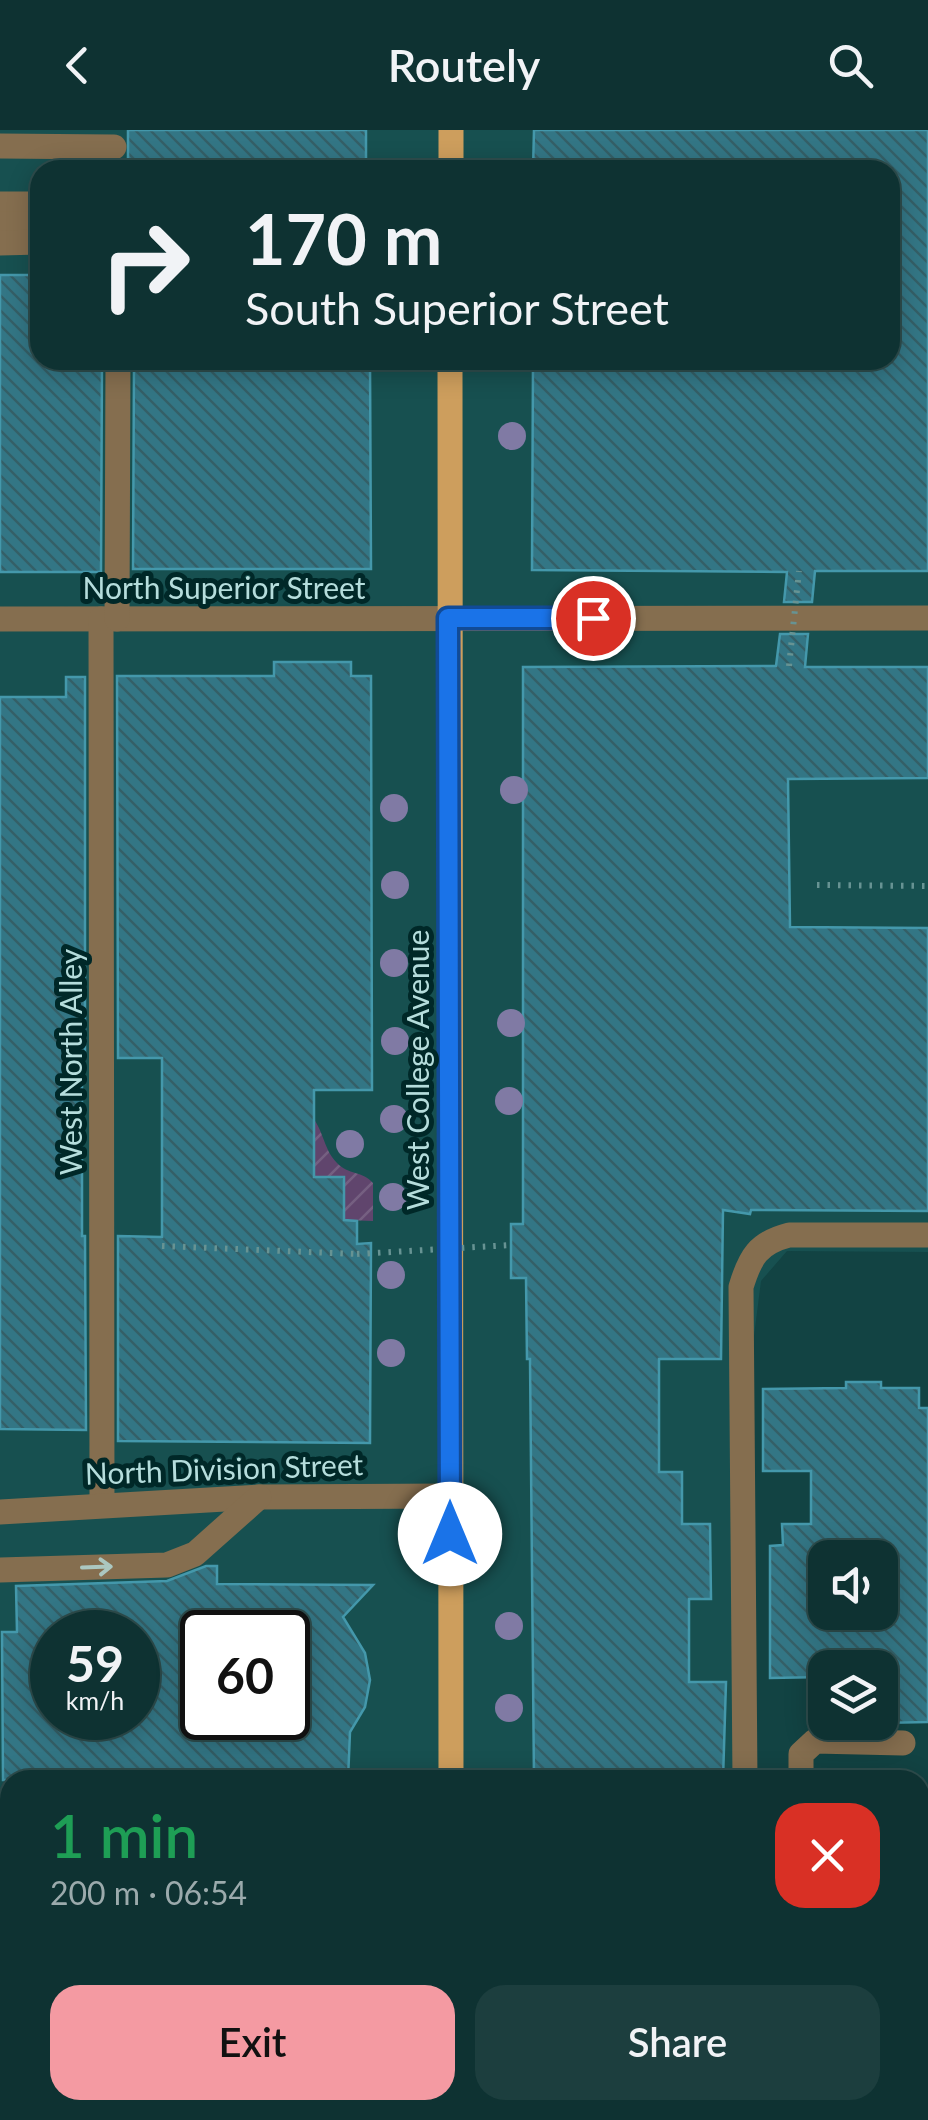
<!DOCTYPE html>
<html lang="en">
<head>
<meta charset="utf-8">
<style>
  :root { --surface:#0e3232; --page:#1c3e3e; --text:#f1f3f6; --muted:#9baaac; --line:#2e4d4d; --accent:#f49aa2 }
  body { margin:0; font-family:Lato,sans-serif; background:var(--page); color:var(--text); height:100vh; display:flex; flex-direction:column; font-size:38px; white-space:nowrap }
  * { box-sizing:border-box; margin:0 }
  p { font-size:32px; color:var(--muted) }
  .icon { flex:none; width:55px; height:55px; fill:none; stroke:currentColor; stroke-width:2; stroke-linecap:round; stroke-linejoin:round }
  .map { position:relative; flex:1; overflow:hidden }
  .panel { position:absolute; left:0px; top:1640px; width:930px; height:350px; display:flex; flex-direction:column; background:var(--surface); border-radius:30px 30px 0 0; box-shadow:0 5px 25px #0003,0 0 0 2px var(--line) }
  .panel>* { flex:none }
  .top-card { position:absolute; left:30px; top:30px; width:870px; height:210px; border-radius:30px; box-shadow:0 5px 25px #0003,0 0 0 2px var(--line); background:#0e3232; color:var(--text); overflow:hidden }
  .buttons { position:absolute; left:808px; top:1410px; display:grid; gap:20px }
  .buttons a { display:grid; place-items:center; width:90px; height:90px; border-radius:20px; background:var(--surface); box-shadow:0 5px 25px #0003,0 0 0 2px var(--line); font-size:50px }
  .speed { position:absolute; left:30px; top:1480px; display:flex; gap:20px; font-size:50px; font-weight:700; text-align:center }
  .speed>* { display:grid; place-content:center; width:130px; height:130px; border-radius:50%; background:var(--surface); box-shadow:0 5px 25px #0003,0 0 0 2px var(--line); line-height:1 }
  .speed small { font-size:25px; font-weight:400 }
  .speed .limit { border:5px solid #111; border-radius:15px; background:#fff; color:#111 }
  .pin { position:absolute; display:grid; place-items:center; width:85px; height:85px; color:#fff; margin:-42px; border:5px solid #fff; border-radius:50%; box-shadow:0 2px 10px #0007 }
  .me { position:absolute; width:110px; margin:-55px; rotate:0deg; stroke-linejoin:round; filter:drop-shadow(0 0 8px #0008) }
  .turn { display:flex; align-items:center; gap:35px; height:210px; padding:0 50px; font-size:45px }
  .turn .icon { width:130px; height:130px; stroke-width:2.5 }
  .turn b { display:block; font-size:70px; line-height:85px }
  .round { display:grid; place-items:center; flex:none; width:105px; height:105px; border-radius:30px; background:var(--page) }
  .head { display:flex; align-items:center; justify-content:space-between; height:170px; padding:0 50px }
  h1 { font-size:60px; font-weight:600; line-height:75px; color:#1e9e55 }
  .cta { display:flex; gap:20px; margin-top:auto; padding:20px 50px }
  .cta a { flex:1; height:115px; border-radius:30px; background:var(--accent); color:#111; font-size:40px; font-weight:600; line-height:115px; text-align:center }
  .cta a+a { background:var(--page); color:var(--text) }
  header { display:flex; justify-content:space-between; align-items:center; height:130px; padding:0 50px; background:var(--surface); font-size:45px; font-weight:600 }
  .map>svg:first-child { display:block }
  .built { fill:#175050; fill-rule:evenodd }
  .garden { fill:url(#garden-furrows) }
  .building { fill:url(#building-back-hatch); stroke:#4498ab; stroke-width:2.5; fill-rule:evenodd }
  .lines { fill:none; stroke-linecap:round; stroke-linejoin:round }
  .path { stroke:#679393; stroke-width:6; stroke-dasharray:2.5 8; stroke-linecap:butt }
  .minor { stroke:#856e4f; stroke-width:25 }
  .major { stroke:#cd9e5d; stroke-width:25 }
  .path-bridge { stroke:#679393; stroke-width:6; stroke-dasharray:2.5 8; stroke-linecap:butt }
  .tree { fill:#807aa4 }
  .oneway { stroke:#abc7c0 }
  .route-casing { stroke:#114b97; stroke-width:25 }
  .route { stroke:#1a73e8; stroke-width:18 }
  .labels { text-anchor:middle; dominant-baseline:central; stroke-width:10; stroke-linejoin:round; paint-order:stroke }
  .street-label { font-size:30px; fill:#b5dddc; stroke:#002828 }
</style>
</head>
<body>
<header><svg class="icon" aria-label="back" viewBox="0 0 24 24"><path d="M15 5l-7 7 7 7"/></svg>Routely<svg class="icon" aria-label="search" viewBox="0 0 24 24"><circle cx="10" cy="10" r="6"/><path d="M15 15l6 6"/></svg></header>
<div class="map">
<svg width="928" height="1990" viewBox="0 0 928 1990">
  <defs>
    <pattern id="garden-furrows" width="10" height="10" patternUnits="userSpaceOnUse" patternTransform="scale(2.5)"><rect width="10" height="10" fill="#60456d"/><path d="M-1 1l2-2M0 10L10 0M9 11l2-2" fill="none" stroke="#755f81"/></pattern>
    <pattern id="building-back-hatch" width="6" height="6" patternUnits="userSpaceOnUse" patternTransform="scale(2.5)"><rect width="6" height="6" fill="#337685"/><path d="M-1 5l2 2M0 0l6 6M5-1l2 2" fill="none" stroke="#345f67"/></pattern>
  </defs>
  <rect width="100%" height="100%" fill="#124343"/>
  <!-- built -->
  <path class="built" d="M0,0H928V1122L787,1121L761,1151L754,1206L753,1650H10V1980H920V1911H928V1990H0ZM40,40H890V230H40ZM52,1502H138V1588H52ZM202,1502H288V1588H202Z"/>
  <!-- garden -->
  <path class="garden" d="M307,982C324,996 322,1018 337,1033C348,1045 363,1041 373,1053V1091L344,1090L314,1047Z"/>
  <!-- building -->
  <g class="building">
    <rect x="128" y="0" width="238" height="40"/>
    <path d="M534,0H928V441H815L812,472H784L787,442L532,440L533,230H890V40H533Z"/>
    <path d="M0,145H40V230H102L101,442H0Z"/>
    <path d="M134,230H370L371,439H133Z"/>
    <path d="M780,504H808L805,537H928V648L788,649L790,797L928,798V1081L751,1080L750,1084L723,1080L721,1229H659V1342H682V1394H710L711,1469H689V1552H726L723,1650H534L530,1229H527L526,1148H511V1094H523V537L776,536Z"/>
    <path d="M274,532H351V546H371L372,960H314V1047H344V1090L357,1091V1114L371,1113L370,1313L118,1311V1106L162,1107V928H118L117,546H274Z"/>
    <path d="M66,547H85V928H82V1106H85L86,1300L0,1299V567H66Z"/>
    <path d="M846,1252H881V1258H919V1278H928V1592L880,1593V1538H825V1547L770,1548V1416L783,1415L782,1394H811V1341H763V1259L846,1258ZM825,1428H880V1482H825Z"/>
    <path d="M206,1436H217V1454L373,1455L343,1487L365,1523L370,1550L365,1577L350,1602L348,1650H3L2,1502H17L16,1456L167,1451ZM52,1502H138V1588H52ZM202,1502H288V1588H202Z"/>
  </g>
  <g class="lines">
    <!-- path -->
    <g class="path">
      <path d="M817,755L928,756"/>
      <path d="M162,1116L357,1124"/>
      <path d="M0,1907L10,1912"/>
      <path d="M0,1971L2,1990"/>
      <path d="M32,1980L33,1990"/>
      <path d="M99,1980H101"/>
    </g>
    <!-- minor -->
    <g class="minor">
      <path d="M0,16L114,17"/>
      <path d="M0,74H40"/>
      <path d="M0,94H40"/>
      <path d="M0,113L40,112"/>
      <path d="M0,489L928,488"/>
      <path d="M101,489L102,1375"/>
      <path d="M117,489L118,230"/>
      <path d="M0,1382L259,1367L450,1366"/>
      <path d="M0,1440L167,1435L195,1424L259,1367"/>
      <path d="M745,1650L741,1157C750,1127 758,1113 789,1105H928"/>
      <path d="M801,1650V1624L815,1611L903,1613"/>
      <path d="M920,1711H928"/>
      <path d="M920,1911H928"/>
      <path d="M140,1980V1990"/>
      <path d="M907,1980V1990"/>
      <path d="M747,1990V1980"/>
    </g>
    <!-- major -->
    <g class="major">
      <path d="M451,40V0"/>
      <path d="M450,230L451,1650"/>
      <path d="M452,1990V1980"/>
    </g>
    <!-- path-bridge -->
    <g class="path-bridge">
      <path d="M789,536L799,441"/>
      <path d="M357,1124L511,1115"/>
    </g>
  </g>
  <!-- trees -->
  <g class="tree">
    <circle cx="512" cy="306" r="14"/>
    <circle cx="514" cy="660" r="14"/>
    <circle cx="394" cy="678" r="14"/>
    <circle cx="395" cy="755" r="14"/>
    <circle cx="394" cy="833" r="14"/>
    <circle cx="511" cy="893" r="14"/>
    <circle cx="395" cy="911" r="14"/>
    <circle cx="509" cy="971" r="14"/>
    <circle cx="394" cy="989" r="14"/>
    <circle cx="350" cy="1014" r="14"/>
    <circle cx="393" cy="1067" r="14"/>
    <circle cx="391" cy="1145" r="14"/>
    <circle cx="391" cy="1223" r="14"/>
    <circle cx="509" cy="1496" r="14"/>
    <circle cx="509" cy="1578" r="14"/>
  </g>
  <!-- one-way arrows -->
  <defs><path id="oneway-shaft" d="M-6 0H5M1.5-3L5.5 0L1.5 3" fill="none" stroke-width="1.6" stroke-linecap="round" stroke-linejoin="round" transform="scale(2.5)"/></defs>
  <use class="oneway" href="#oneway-shaft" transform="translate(97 1437) rotate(-2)"/>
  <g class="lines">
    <!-- route casing -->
    <g class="route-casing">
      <path id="route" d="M450,1404L448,488H593"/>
    </g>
    <!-- route -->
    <use href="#route" class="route"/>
  </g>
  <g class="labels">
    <!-- street labels -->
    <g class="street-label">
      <text x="224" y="457">North Superior Street</text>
      <text transform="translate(70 932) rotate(-90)">West North Alley</text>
      <text transform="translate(417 940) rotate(-90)">West College Avenue</text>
      <text transform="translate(224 1338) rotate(-2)">North Division Street</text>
    </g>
  </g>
</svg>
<div class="buttons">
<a><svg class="icon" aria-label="sound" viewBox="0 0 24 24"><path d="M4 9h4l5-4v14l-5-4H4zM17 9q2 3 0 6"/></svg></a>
<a><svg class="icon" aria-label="layers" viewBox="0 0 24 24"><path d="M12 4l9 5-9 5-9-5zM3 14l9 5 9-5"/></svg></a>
</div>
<div class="speed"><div>59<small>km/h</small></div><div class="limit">60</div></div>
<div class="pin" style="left:593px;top:488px;background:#d93025"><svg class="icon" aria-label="arrive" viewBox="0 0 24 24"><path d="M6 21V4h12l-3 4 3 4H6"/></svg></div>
<svg class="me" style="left:450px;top:1404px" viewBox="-20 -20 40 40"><circle r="19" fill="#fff"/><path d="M0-13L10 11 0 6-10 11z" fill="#1a73e8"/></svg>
<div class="top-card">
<div class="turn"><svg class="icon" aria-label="right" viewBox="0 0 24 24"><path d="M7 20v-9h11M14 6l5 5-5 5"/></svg><div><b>170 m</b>South Superior Street</div></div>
</div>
<section class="panel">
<div class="head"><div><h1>1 min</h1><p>200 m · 06:54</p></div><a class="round" style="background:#d93025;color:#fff"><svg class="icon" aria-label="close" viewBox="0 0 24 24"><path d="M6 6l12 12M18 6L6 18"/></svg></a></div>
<div class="cta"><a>Exit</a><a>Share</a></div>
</section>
</div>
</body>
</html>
